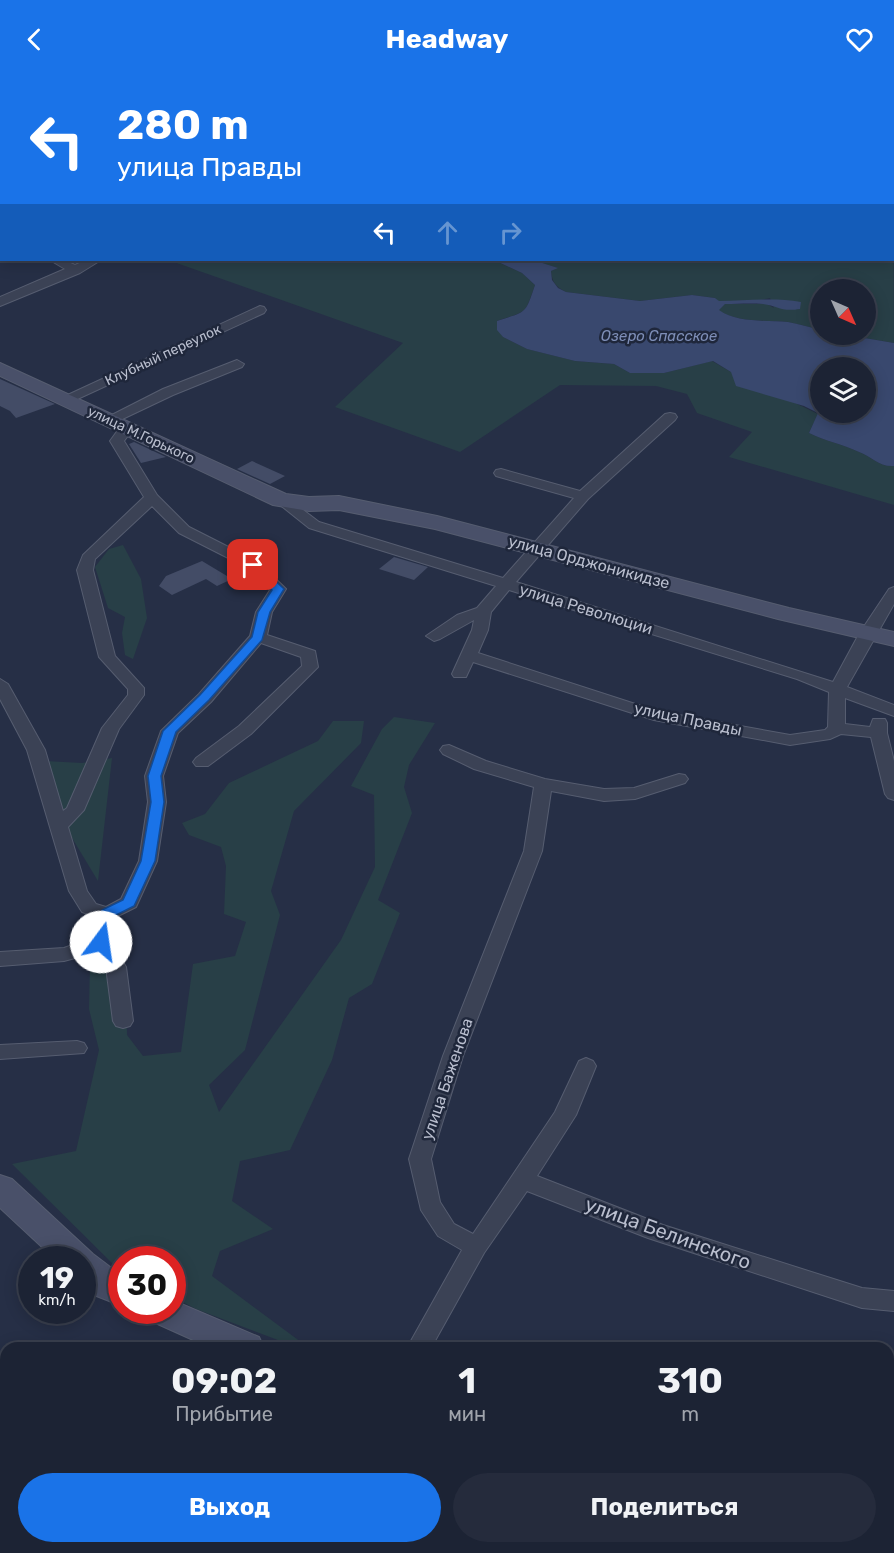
<!DOCTYPE html>
<html lang="ru">
<head>
<meta charset="utf-8">
<style>
  :root { --surface:#1c2334; --page:#252b3c; --text:#f1f3f6; --muted:#a0a4ac; --line:#3a404f; --accent:#1a73e8 }
  body { margin:0; font-family:Rubik,sans-serif; background:var(--page); color:var(--text); height:100vh; display:flex; flex-direction:column; font-size:22px; white-space:nowrap }
  * { box-sizing:border-box; margin:0 }
  p { font-size:20px; color:var(--muted) }
  .icon { flex:none; width:33px; height:33px; fill:none; stroke:currentColor; stroke-width:2; stroke-linecap:round; stroke-linejoin:round }
  .map { position:relative; flex:1; overflow:hidden }
  .panel { position:absolute; left:0px; top:1264px; width:894px; height:212px; display:flex; flex-direction:column; background:var(--surface); border-radius:18px 18px 0 0; box-shadow:0 3px 15px #0003,0 0 0 2px var(--line) }
  .panel>* { flex:none }
  .guide { position:absolute; left:0px; top:0px; width:894px; height:183px; box-shadow:0 3px 15px #0003,0 0 0 2px var(--line); background:#1a73e8; color:#fff; overflow:hidden }
  .needle { width:39px; rotate:135deg }
  .tools { position:absolute; left:810px; top:201px; display:grid; gap:12px }
  .tools a { display:grid; place-items:center; width:66px; height:66px; border-radius:50%; background:var(--surface); box-shadow:0 3px 15px #0003,0 0 0 2px var(--line); font-size:30px }
  .speed { position:absolute; left:18px; top:1168px; display:flex; gap:12px; font-size:30px; font-weight:700; text-align:center }
  .speed>* { display:grid; place-content:center; width:78px; height:78px; border-radius:50%; background:var(--surface); box-shadow:0 3px 15px #0003,0 0 0 2px var(--line); line-height:1 }
  .speed small { font-size:15px; font-weight:400 }
  .speed .limit { border:9px solid #d22; background:#fff; color:#111 }
  .pin { position:absolute; display:grid; place-items:center; width:51px; height:51px; color:#fff; margin:-26px; border-radius:12px; box-shadow:0 3px 9px #0006 }
  .me { position:absolute; width:66px; margin:-33px; rotate:14deg; stroke-linejoin:round; filter:drop-shadow(0 0 4px #0008) }
  .turn { display:flex; align-items:center; gap:21px; height:126px; padding:0 18px; font-size:27px }
  .turn .icon { width:78px; height:78px; stroke-width:2.5 }
  .turn b { display:block; font-size:42px; line-height:51px }
  .lanes { display:flex; align-items:center; height:57px; padding:0 18px; background:#0003; justify-content:center; gap:30px; direction:ltr }
  .lanes .off { opacity:.35 }
  .eta { display:flex; justify-content:space-evenly; align-items:center; height:102px; text-align:center }
  .eta b { font-size:36px; font-weight:700; line-height:42px }
  .button { display:flex; gap:12px; margin-top:auto; padding:12px 18px }
  .button a { flex:1; height:69px; border-radius:36px; background:var(--accent); color:#fff; font-size:24px; font-weight:700; line-height:69px; text-align:center }
  .button a+a { background:var(--page); color:var(--text) }
  header { display:flex; justify-content:space-between; align-items:center; height:78px; padding:0 18px; background:var(--accent); color:#fff; font-size:27px; font-weight:700 }
  .map>svg:first-child { display:block }
  .green { fill:#283f47 }
  .water { fill:#39486e; fill-rule:evenodd }
  .building { fill:#434c66 }
  .lines { fill:none; stroke-linecap:round; stroke-linejoin:round }
  .street-casing { stroke:#565d70; stroke-width:2 }
  .secondary-casing { stroke:#565d70; stroke-width:2 }
  .street { fill:#3b4255; fill-rule:evenodd }
  .secondary { fill:#495069; fill-rule:evenodd }
  .route { fill:#1a73e8; stroke:#114b97; stroke-width:1.5 }
  .labels { text-anchor:middle; dominant-baseline:central; stroke-width:5; stroke-linejoin:round; paint-order:stroke }
  .far-street-label { font-size:14px; fill:#b9bece; stroke:#1f273b }
  .far-water-label { font-size:15px; font-style:italic; fill:#7e8eb7; stroke:#1f273b }
  .street-label { font-size:16px; fill:#b9bece; stroke:#1f273b }
  .near-street-label { font-size:20px; fill:#b9bece; stroke:#1f273b }
</style>
</head>
<body>
<header><svg class="icon" aria-label="back" viewBox="0 0 24 24"><path d="M15 5l-7 7 7 7"/></svg>Headway<svg class="icon" aria-label="heart" viewBox="0 0 24 24"><path d="M12 20l-8-8c-3-5 5-10 8-4 3-6 11-1 8 4z"/></svg></header>
<div class="map">
<svg width="894" height="1475" viewBox="0 0 894 1475">
  <rect width="100%" height="100%" fill="#262f46"/>
  <!-- green -->
  <g class="green">
    <path d="M893,8L894,265L847,257L866,256V212H820V252C810,249 799,246 788,244C766,242 738,245 718,232L725,226H767L774,230L770,220L757,223H718L715,220L692,217L640,223L566,214C556,209 552,204 551,193L557,190L533,182H892Z"/>
    <path d="M168,182H494L522,195L535,207C524,238 528,232 497,243L503,259L527,271L575,283L614,286L630,295H664L712,283L731,294L818,336L809,355C825,363 842,366 859,374C873,379 878,389 894,388V427L729,379L752,354L697,335L687,316L656,308L560,307L460,374L335,329L403,265Z"/>
    <path d="M123,467L141,501L147,540L133,581L125,577L122,555L125,539L108,530L95,489L109,471Z"/>
    <path d="M394,639L435,645L409,687L404,709L412,735L378,822L400,835L372,906L349,920L332,982L290,1072L240,1083L232,1123L273,1151L220,1173L212,1198L309,1270H299L196,1231L173,1219L172,1182H122L121,1191L115,1188L12,1086L76,1073L99,972L89,931L90,885L126,904L127,957L143,978L181,974L193,886L235,878L246,844L224,836L226,788L221,769L189,757L182,745L205,736L229,705L318,663L333,643H364L361,665L294,733L271,813L280,837L245,972L209,1007L219,1034L341,862L375,789L374,717L351,708L382,651Z"/>
    <path d="M112,680L98,803L66,750L45,683L82,685Z"/>
  </g>
  <!-- water -->
  <path class="water" d="M494,182H533L558,190L551,193L552,202L558,210L566,214L640,223L692,217L715,220L719,223C747,223 773,219 801,224L800,231C781,234 778,228 763,226C750,225 737,226 725,226L719,232C737,245 766,242 788,244C799,246 810,249 820,252V256L847,257L894,265V388C878,389 873,379 859,374C842,366 825,363 809,355L818,335L804,328L736,308L731,294L713,283L664,295H630L614,286L575,283L527,271L503,259L497,252V243C527,233 525,237 535,207L522,195ZM820,290H866V334H820Z"/>
  <!-- building -->
  <g class="building">
    <path d="M0,301L55,326L16,340L10,333L0,328Z"/>
    <path d="M134,364L166,379L141,385L129,366Z"/>
    <path d="M252,383L285,398L270,406L237,391Z"/>
    <path d="M394,479L428,489L414,502L379,491Z"/>
    <path d="M202,483L232,501L217,508L206,501L172,517L159,508L166,498Z"/>
  </g>
  <g class="lines">
    <!-- street casing -->
    <g class="street-casing">
      <g id="street">
        <rect x="0" y="16" width="2" height="6"/>
        <rect x="0" y="127" width="2" height="8"/>
        <path d="M50,182H64L75,187L86,182H101L80,195L0,228V219L65,191Z"/>
        <path d="M260,228L264,229L266,232L264,235L71,324H61L59,321Z"/>
        <path d="M237,282L244,286L242,289L173,317L114,345H104L102,342L163,311Z"/>
        <path d="M670,335L675,336L677,339L675,342L588,421L516,504L833,604L859,556L889,511L894,509V526L847,609L894,627V638L845,620V646L870,649L873,641H885L887,645V655L894,683V722L888,720L885,716L871,659L841,656L830,661L790,667L654,642L473,584L466,599H454L452,596L472,552L474,542L440,561L434,563L426,558L457,537L477,530L496,508L309,450L274,422L281,418L286,419L319,444L503,500L574,420L496,398L494,395L496,392L501,391L580,413L665,336ZM509,512L797,601L829,614L828,649L825,652L790,657L657,633L478,575L488,552L491,534Z"/>
        <path d="M126,347L133,351L124,363L157,417L189,449L258,484L283,508L286,511L272,534L267,557L315,573L318,589L251,656L208,688H196L193,684L196,680L239,648L302,588L301,579L261,565L211,624L178,655L163,698L166,724L157,783L136,829L116,839L111,864L126,889L133,943L130,948L123,950L116,948L113,943L106,889L97,874L64,883L0,888V874L64,870L92,860L97,839L82,834L69,813L27,672L0,621V601L8,606L45,672L63,733L67,730L102,650L128,617V611L99,579L77,492L83,477L144,419L110,363L121,348ZM152,428L179,455L248,490L270,512L256,534L250,558L199,616L161,653L145,698L148,724L139,783L121,821L106,829L96,826L87,813L68,749L84,732L119,651L144,617V610L115,578L93,492L95,481Z"/>
        <path d="M449,667L486,683L545,701L604,711L634,710L679,696L685,697L688,701L685,705L635,721L604,723L551,713L542,773L463,978L431,1081L440,1124L454,1146L473,1156L555,1034L579,983L586,980L593,983L596,988L576,1037L537,1098L663,1147L862,1210L894,1213V1233L862,1230L648,1160L527,1113L484,1175L431,1270H407L462,1172L438,1158L421,1132L409,1081L443,978L524,773L534,709L474,691L443,676L440,672L443,668Z"/>
        <path d="M77,963L84,965L87,970L84,975L0,981V967Z"/>
        <path d="M6,1341V1364L0,1366V1343Z"/>
        <path d="M250,1470H283L285,1475H252Z"/>
      </g>
    </g>
    <!-- secondary casing -->
    <g class="secondary-casing">
      <g id="secondary">
        <path d="M0,285L286,416L309,419L339,418L437,438L789,530L894,554V568L778,541L435,451L339,432L309,433L273,427L0,298Z"/>
        <path d="M0,1097L12,1101L93,1176L122,1198V1228L94,1217L82,1207V1182H56L0,1130Z"/>
        <path d="M172,1222L259,1259L264,1270H211L151,1243L145,1233H172Z"/>
        <path d="M641,1470H686L689,1475H644Z"/>
      </g>
    </g>
    <!-- street -->
    <use href="#street" class="street"/>
    <!-- secondary -->
    <use href="#secondary" class="secondary"/>
  </g>
  <!-- route -->
  <path class="route" d="M253,484L257,485L284,511L270,534L262,562L209,622L176,654L161,698L164,724L155,783L134,828L114,838L106,868H96L93,864L100,836L102,832L123,822L141,783L151,724L148,698L163,653L200,617L252,559L258,534L272,512L247,487Z"/>
  <g class="labels">
    <!-- far-street labels -->
    <g class="far-street-label">
      <text transform="translate(163 277) rotate(-25)">Клубный переулок</text>
      <text transform="translate(141 357) rotate(25)">улица М.Горького</text>
    </g>
    <!-- far-water labels -->
    <g class="far-water-label">
      <text x="659" y="258">Озеро Спасское</text>
    </g>
    <!-- street labels -->
    <g class="street-label">
      <text transform="translate(589 484) rotate(15)">улица Орджоникидзе</text>
      <text transform="translate(586 531) rotate(17)">улица Революции</text>
      <text transform="translate(688 641) rotate(12)">улица Правды</text>
      <text transform="translate(447 1001) rotate(-71)">улица Баженова</text>
    </g>
    <!-- near-street labels -->
    <g class="near-street-label">
      <text transform="translate(668 1155) rotate(20)">улица Белинского</text>
    </g>
  </g>
</svg>
<div class="tools">
<a><svg class="needle" viewBox="-14 -14 28 28"><path d="M0-13l5 13h-10z" fill="#e53935"/><path d="M0 13l5-13h-10z" fill="#a0a4ac"/></svg></a>
<a><svg class="icon" aria-label="layers" viewBox="0 0 24 24"><path d="M12 4l9 5-9 5-9-5zM3 14l9 5 9-5"/></svg></a>
</div>
<div class="speed"><div>19<small>km/h</small></div><div class="limit">30</div></div>
<div class="pin" style="left:253px;top:487px;background:#d93025"><svg class="icon" aria-label="arrive" viewBox="0 0 24 24"><path d="M6 21V4h12l-3 4 3 4H6"/></svg></div>
<svg class="me" style="left:101px;top:864px" viewBox="-20 -20 40 40"><circle r="19" fill="#fff"/><path d="M0-13L10 11 0 6-10 11z" fill="#1a73e8"/></svg>
<div class="guide">
<div class="turn"><svg class="icon" aria-label="left" viewBox="0 0 24 24"><path d="M17 20v-9H6M10 6l-5 5 5 5"/></svg><div><b>280 m</b>улица Правды</div></div>
<div class="lanes"><svg class="icon" aria-label="left" viewBox="0 0 24 24"><path d="M17 20v-9H6M10 6l-5 5 5 5"/></svg><svg class="icon off" aria-label="ahead" viewBox="0 0 24 24"><path d="M12 20V5M6 11l6-6 6 6"/></svg><svg class="icon off" aria-label="right" viewBox="0 0 24 24"><path d="M7 20v-9h11M14 6l5 5-5 5"/></svg></div>
</div>
<section class="panel">
<div class="eta">
<div><b>09:02</b><p>Прибытие</p></div>
<div><b>1</b><p>мин</p></div>
<div><b>310</b><p>m</p></div>
</div>
<div class="button"><a>Выход</a><a>Поделиться</a></div>
</section>
</div>
</body>
</html>
